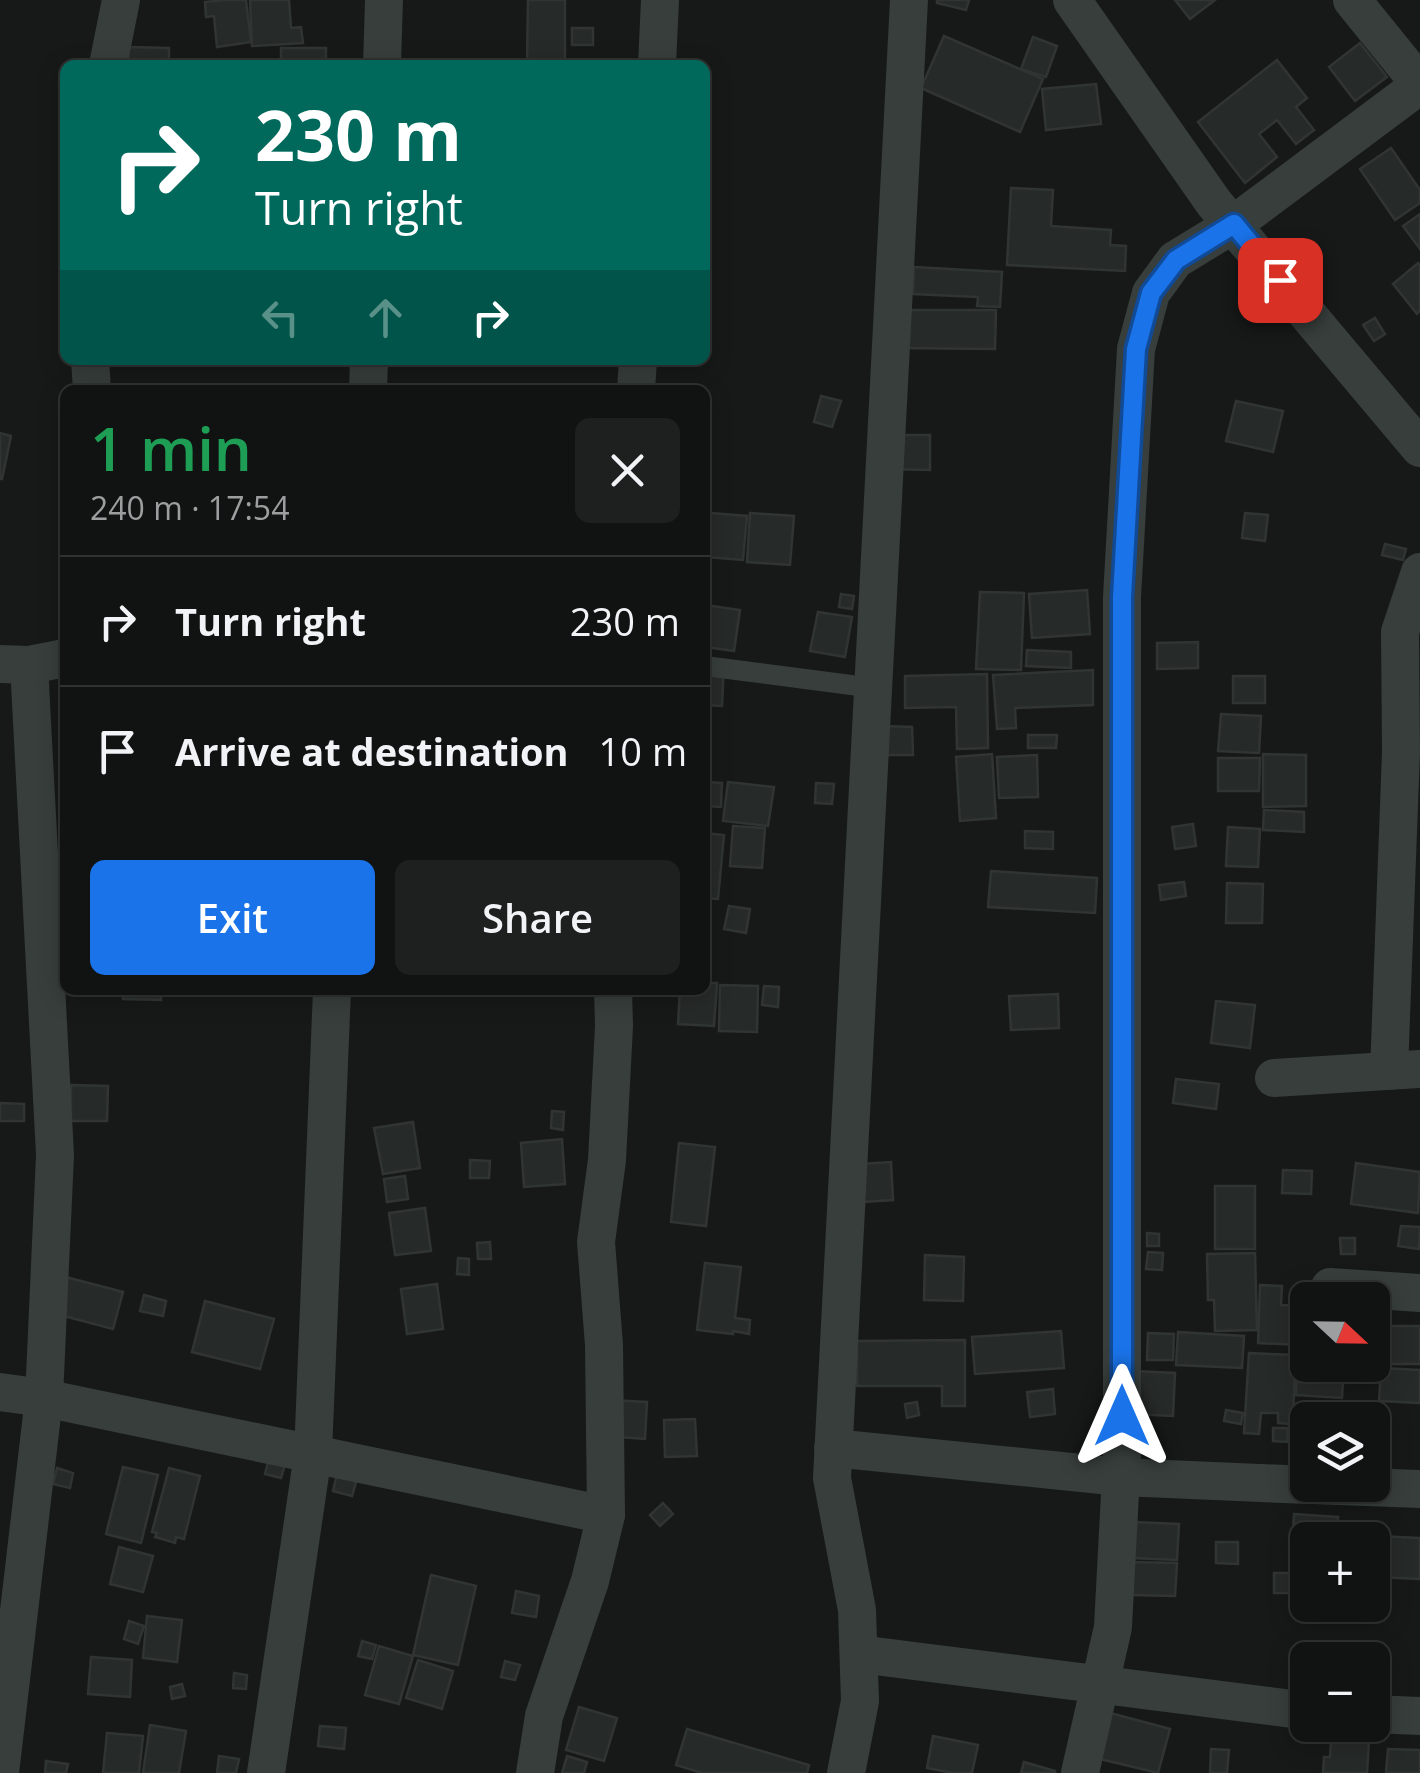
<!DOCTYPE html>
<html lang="en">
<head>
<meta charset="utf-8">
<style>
  :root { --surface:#101312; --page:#1e2020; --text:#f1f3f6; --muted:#9c9e9f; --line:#303232; --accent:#1a73e8 }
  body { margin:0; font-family:"Open Sans",sans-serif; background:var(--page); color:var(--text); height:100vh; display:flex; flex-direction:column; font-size:38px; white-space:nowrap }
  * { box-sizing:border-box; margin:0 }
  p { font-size:32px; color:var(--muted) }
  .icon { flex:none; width:55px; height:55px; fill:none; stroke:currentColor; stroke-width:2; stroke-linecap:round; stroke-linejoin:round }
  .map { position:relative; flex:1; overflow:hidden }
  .details { position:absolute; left:60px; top:385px; width:650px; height:610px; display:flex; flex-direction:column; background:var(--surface); border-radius:15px; box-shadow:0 5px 25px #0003,0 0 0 2px var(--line) }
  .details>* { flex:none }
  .guide { position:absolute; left:60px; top:60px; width:650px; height:305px; border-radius:15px; box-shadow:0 5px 25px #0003,0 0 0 2px var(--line); background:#00695c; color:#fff; overflow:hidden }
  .needle { width:65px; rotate:112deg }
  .controls { position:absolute; left:1290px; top:1282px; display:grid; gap:20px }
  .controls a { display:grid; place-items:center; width:100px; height:100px; border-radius:15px; background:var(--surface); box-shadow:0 5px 25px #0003,0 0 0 2px var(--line); font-size:50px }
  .pin { position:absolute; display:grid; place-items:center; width:85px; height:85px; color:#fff; margin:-42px; border-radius:20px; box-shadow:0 5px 15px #0006 }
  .me { position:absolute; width:110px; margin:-55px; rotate:0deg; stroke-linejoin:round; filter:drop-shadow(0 0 8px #0008) }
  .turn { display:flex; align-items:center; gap:35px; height:210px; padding:0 30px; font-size:45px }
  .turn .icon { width:130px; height:130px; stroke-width:2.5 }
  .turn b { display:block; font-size:70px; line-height:85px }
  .lanes { display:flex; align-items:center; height:95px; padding:0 30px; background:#0003; justify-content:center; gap:50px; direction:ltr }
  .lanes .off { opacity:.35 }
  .round { display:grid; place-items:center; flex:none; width:105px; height:105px; border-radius:15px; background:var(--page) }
  .overview { display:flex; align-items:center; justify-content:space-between; height:170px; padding:0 30px }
  h1 { font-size:60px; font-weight:600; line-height:75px; color:#1e9e55 }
  .primary-button { display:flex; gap:20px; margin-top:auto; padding:20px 30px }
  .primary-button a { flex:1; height:115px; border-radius:15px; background:var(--accent); color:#fff; font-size:40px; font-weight:600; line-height:115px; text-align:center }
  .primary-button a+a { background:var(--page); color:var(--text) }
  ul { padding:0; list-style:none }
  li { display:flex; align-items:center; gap:30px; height:130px; padding:0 30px; border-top:2px solid var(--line) }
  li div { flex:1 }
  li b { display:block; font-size:38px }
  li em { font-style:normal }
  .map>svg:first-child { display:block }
  .building { fill:#262a29; stroke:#303534; stroke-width:2.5 }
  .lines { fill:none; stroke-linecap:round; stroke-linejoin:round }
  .lane { stroke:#373e3b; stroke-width:20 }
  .street { stroke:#373e3b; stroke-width:38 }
  .route-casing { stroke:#114b97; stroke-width:25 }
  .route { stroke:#1a73e8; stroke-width:18 }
</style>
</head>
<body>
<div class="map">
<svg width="1420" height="1773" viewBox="0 0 1420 1773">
  <rect width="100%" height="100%" fill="#161918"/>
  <!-- building -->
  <g class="building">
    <path d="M225,0H246L251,42L217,47L214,16L206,17L205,2Z"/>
    <path d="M250,0H289L291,28L301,27L303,43L252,46Z"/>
    <path d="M528,0H565V64H527Z"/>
    <path d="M937,0H969L966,10L937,3Z"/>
    <path d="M1175,0H1215L1190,19Z"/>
    <rect x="572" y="28" width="21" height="17"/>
    <path d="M944,36L1043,79L1020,132L921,88Z"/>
    <path d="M1033,37L1057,46L1046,77L1021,69Z"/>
    <path d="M1360,43L1387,77L1355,101L1329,67Z"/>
    <path d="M129,47L169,48V65H128Z"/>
    <rect x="281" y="48" width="45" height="17"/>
    <path d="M1277,60L1307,98L1296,107L1314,130L1296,144L1277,120L1259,134L1277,157L1245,183L1198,122Z"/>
    <path d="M1096,84L1101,124L1046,130L1042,89Z"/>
    <path d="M1391,148L1420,190V203L1395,220L1360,169Z"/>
    <path d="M1011,188L1053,190L1051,226L1111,230L1110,245L1126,246L1125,271L1007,265Z"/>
    <path d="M1420,214V249L1403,226Z"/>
    <path d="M1418,263L1420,266V311L1417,314L1393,284Z"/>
    <path d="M914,267L1002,272L1000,307L977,306L978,297L913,294Z"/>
    <path d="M896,310H996L995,349L895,348Z"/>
    <path d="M1375,318L1385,334L1374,341L1363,325Z"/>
    <path d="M821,396L841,401L832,427L814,422Z"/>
    <path d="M1236,401L1283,411L1273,452L1226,441Z"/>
    <path d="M0,433L11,436L2,479H0Z"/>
    <path d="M887,435H930V470L887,469Z"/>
    <path d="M711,513L747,516L743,560L707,557Z"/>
    <path d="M750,513L794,516L790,565L747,562Z"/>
    <path d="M1245,513L1268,515L1265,541L1242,538Z"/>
    <path d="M1385,544L1406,549L1403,560L1382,555Z"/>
    <path d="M1087,590L1090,634L1032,638L1029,594Z"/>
    <path d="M980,592L1024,593L1021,670L976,669Z"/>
    <path d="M841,594L854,596L852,609L839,607Z"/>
    <path d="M705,605L740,610L734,651L705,647Z"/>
    <path d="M818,612L852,617L845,657L810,651Z"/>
    <path d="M1198,642V668L1157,669V643Z"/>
    <path d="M1027,650L1071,652V668L1026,666Z"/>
    <path d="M705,660L724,661L722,706L705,705Z"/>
    <path d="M1093,670V705L1015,708L1016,728L997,729L993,675Z"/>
    <path d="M987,674L988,748L957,749L956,707L905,708V676Z"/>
    <rect x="1233" y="676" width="32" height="27"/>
    <path d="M1221,714L1261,716L1259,753L1218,751Z"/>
    <path d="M883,726L912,727L913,755H883Z"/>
    <path d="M1028,735H1057L1056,748H1028Z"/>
    <path d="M992,754L996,818L960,821L956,757Z"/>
    <path d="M1263,754L1306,755V806L1263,807Z"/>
    <path d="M1037,755L1038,797L999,798L997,757Z"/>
    <path d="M1218,758H1260L1259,791H1218Z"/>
    <path d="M705,782L722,783L721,807L705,806Z"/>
    <path d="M728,782L774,787L768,826L723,821Z"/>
    <path d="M816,783L834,784L832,804L815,803Z"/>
    <path d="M1264,810L1304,812V832L1263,830Z"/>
    <path d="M1193,824L1196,846L1175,849L1172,827Z"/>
    <path d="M733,826L765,828L762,868L730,866Z"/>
    <path d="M1228,827L1260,829L1258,867L1226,866Z"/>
    <path d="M1025,831L1053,832V849L1025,848Z"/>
    <path d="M705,833L724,835L718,899L705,898Z"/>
    <path d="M991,871L1097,878L1095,913L988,907Z"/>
    <path d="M1184,882L1186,896L1161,900L1159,885Z"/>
    <path d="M1227,883L1263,884L1262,923H1226Z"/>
    <path d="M729,906L750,909L746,933L724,929Z"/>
    <path d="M705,983H717L714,1026L678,1024L680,990H705Z"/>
    <path d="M720,985L758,986L757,1032L719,1031Z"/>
    <path d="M764,986L779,987L778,1007L762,1005Z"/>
    <path d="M123,990H161V1000L123,999Z"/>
    <path d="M1058,994L1059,1028L1011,1030L1009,996Z"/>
    <path d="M1216,1001L1255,1005L1250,1048L1211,1043Z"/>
    <path d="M1176,1079L1219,1084L1216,1109L1173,1103Z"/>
    <path d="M71,1085L108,1086L107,1121H71Z"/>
    <path d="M0,1103L24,1104V1121H0Z"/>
    <path d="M552,1111L564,1112L563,1130L551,1128Z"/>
    <path d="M413,1122L420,1168L383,1174L374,1128Z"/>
    <path d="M562,1139L565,1184L524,1187L521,1143Z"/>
    <path d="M679,1143L715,1147L706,1226L671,1222Z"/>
    <path d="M470,1160L490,1161L489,1178H470Z"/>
    <path d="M891,1162L893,1200L863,1202L860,1164Z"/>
    <path d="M1356,1163L1420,1172L1418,1213L1351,1204Z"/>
    <path d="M1283,1170L1312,1171L1311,1194L1282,1193Z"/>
    <path d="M405,1176L408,1199L387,1202L384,1179Z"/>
    <rect x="1215" y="1186" width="40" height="63"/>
    <path d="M425,1208L431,1251L395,1255L389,1213Z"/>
    <path d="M1401,1226L1420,1227L1419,1249L1398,1246Z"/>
    <path d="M1147,1233L1159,1234V1246H1147Z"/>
    <path d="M1340,1238H1355V1254H1341Z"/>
    <path d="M490,1242L491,1259H478L477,1243Z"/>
    <path d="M1148,1252L1163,1253L1162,1270L1146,1269Z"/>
    <path d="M1255,1253L1257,1330L1215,1331L1214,1300H1208L1207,1254Z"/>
    <path d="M925,1255L964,1257L963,1301L924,1300Z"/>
    <path d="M458,1258L469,1259V1275L457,1274Z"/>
    <path d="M705,1263L741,1267L735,1318L750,1320L749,1334L733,1331V1334L697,1330Z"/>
    <path d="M58,1275L123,1292L113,1329L49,1312Z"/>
    <path d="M437,1284L443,1329L407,1334L401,1289Z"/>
    <path d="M1260,1285L1282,1286L1281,1305L1302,1306L1300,1345L1258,1343Z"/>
    <path d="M144,1295L166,1301L163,1316L140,1311Z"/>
    <path d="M205,1301L274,1319L260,1369L192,1352Z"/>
    <rect x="1372" y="1326" width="48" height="38"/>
    <path d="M1061,1331L1064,1368L975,1374L972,1337Z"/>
    <path d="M1178,1332L1244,1336L1242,1368L1176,1365Z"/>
    <path d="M1148,1333L1174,1334L1173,1360H1147Z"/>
    <path d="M965,1340V1406H942V1386H857V1341Z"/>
    <path d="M1249,1353L1296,1355L1293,1414H1290V1424L1278,1423V1413H1261L1259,1434L1244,1433Z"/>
    <path d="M1297,1363L1344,1365L1342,1398L1296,1395Z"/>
    <path d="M1381,1368L1420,1370V1403L1379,1401Z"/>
    <path d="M1134,1371L1175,1373L1173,1416L1131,1414Z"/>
    <path d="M1053,1389L1055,1414L1030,1417L1027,1392Z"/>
    <path d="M610,1400L647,1402L645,1439L619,1437Z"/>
    <path d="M917,1402L919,1415L907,1418L905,1404Z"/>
    <path d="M1226,1410L1243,1413L1241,1424L1224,1421Z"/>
    <path d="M695,1419L697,1456L665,1457L664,1420Z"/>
    <path d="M1273,1428H1288L1287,1442L1273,1441Z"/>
    <path d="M270,1454L287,1458L281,1478L265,1474Z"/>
    <path d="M123,1467L158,1475L141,1543L106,1534Z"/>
    <path d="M57,1468L73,1473L70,1488L53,1484Z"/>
    <path d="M169,1468L200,1476L184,1539L176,1537L175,1543L155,1537L157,1533L152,1532Z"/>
    <path d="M337,1474L357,1479L352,1496L333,1491Z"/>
    <path d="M663,1503L673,1514L660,1526L650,1515Z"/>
    <path d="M1294,1514L1338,1517L1337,1540H1308V1571L1291,1569Z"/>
    <path d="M1134,1522L1179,1524L1177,1560L1132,1558Z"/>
    <path d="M1378,1536L1420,1538V1579L1377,1577Z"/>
    <path d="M1216,1542H1238V1564L1216,1563Z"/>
    <path d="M119,1547L153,1556L143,1592L110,1584Z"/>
    <path d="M1131,1562L1177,1563L1175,1596L1130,1595Z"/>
    <rect x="1274" y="1573" width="19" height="20"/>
    <path d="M431,1575L476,1586L458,1665L413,1655Z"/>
    <path d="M516,1591L539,1596L536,1617L512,1613Z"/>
    <path d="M147,1616L182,1620L177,1662L143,1658Z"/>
    <path d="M129,1621L144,1626L138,1644L124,1639Z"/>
    <path d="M362,1641L376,1645L372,1659L358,1656Z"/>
    <path d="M379,1646L413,1656L399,1704L365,1695Z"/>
    <path d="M91,1657L132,1660L130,1697L88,1694Z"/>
    <path d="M418,1660L453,1671L442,1709L406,1698Z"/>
    <path d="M505,1661L520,1665L515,1680L501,1677Z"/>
    <path d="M234,1673L247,1675L246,1689L233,1688Z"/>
    <path d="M182,1684L185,1696L172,1699L170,1687Z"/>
    <path d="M579,1707L617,1718L604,1761L566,1750Z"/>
    <path d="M1099,1710L1170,1729L1158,1773L1088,1756Z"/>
    <path d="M150,1725L186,1731L179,1773H143Z"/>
    <path d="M1332,1725H1370L1367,1773H1323L1324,1757H1330Z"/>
    <path d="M320,1726L346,1728L344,1749L318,1746Z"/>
    <path d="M687,1729L809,1765L807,1773H702L676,1765Z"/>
    <path d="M107,1733L143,1736L139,1773H103Z"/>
    <path d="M933,1736L978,1745L972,1773H953L927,1768Z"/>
    <path d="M1211,1749L1229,1750L1227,1773H1210Z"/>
    <path d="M1388,1749L1420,1750V1773H1386Z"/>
    <path d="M219,1756L239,1759L236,1773H217Z"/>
    <path d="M567,1756L587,1762L584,1773H562Z"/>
    <path d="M46,1761L68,1764L66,1773H45Z"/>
    <path d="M1024,1762L1055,1771V1773H1021Z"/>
  </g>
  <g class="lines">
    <!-- lane -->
    <path class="lane" d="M705,666L874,688"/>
    <!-- street -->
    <g class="street">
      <path d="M1072,0L1214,203L1420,448"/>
      <path d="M1352,0L1420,84"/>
      <path d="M108,65L121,0"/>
      <path d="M382,65L384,0"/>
      <path d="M657,65L660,0"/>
      <path d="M90,360L92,390"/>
      <path d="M368,390L369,360"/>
      <path d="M636,390L638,360"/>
      <path d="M0,664L29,665L55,1155L44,1398L0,1773"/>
      <path d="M29,665L65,658"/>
      <path d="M1389,1071L1401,752L1400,632L1420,572"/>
      <path d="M1274,1078L1420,1069"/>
      <path d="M1330,1287L1420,1293"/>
      <path d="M0,1392L44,1398L606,1515"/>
      <path d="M833,1448L1121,1477L1308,1485"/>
      <path d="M1313,1485L1420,1489"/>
      <path d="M859,1654L1308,1711"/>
      <path d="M1372,1714L1420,1716"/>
      <path d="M266,1773L313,1454L332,990"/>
      <path d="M535,1773L544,1716L590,1581L606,1515L604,1345L596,1242L607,1160L614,1026L613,990"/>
      <path d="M846,1773L860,1701L857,1610L832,1478L909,0"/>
      <path d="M1080,1773L1113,1627L1122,1455V597L1136,349L1151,293L1175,260L1234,224L1420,85"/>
    </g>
  </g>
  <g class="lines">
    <!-- route casing -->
    <g class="route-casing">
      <path id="route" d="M1122,1416V597L1136,349L1151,293L1176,260L1234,224L1280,280"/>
    </g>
    <!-- route -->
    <use href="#route" class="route"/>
  </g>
</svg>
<div class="controls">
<a><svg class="needle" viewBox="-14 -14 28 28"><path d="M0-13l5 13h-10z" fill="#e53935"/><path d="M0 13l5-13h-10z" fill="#9c9e9f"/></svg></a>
<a><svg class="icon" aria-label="layers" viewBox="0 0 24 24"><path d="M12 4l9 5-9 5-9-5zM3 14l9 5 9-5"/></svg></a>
<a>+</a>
<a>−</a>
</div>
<div class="pin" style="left:1280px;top:280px;background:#d93025"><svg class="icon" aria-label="arrive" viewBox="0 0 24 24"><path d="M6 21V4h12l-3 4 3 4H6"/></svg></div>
<svg class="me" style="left:1122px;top:1416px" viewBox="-20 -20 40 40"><path d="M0-17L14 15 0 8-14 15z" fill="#1a73e8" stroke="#fff" stroke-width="4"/></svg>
<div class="guide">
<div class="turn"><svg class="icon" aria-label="right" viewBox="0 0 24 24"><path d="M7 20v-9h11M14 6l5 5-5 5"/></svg><div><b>230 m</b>Turn right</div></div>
<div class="lanes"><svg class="icon off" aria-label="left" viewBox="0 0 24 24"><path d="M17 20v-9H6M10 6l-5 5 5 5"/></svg><svg class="icon off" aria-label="ahead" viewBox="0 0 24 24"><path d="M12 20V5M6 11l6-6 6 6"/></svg><svg class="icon" aria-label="right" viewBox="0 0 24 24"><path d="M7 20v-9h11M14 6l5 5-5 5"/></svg></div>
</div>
<section class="details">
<div class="overview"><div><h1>1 min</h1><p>240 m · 17:54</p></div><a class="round"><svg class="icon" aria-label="close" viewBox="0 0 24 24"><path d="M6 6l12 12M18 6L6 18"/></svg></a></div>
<ul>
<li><svg class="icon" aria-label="right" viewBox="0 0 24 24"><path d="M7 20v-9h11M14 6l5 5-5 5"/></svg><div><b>Turn right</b></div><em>230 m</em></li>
<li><svg class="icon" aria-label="arrive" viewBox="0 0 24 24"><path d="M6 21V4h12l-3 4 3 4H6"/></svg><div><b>Arrive at destination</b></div><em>10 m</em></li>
</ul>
<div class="primary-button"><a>Exit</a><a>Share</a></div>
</section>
</div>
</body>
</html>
